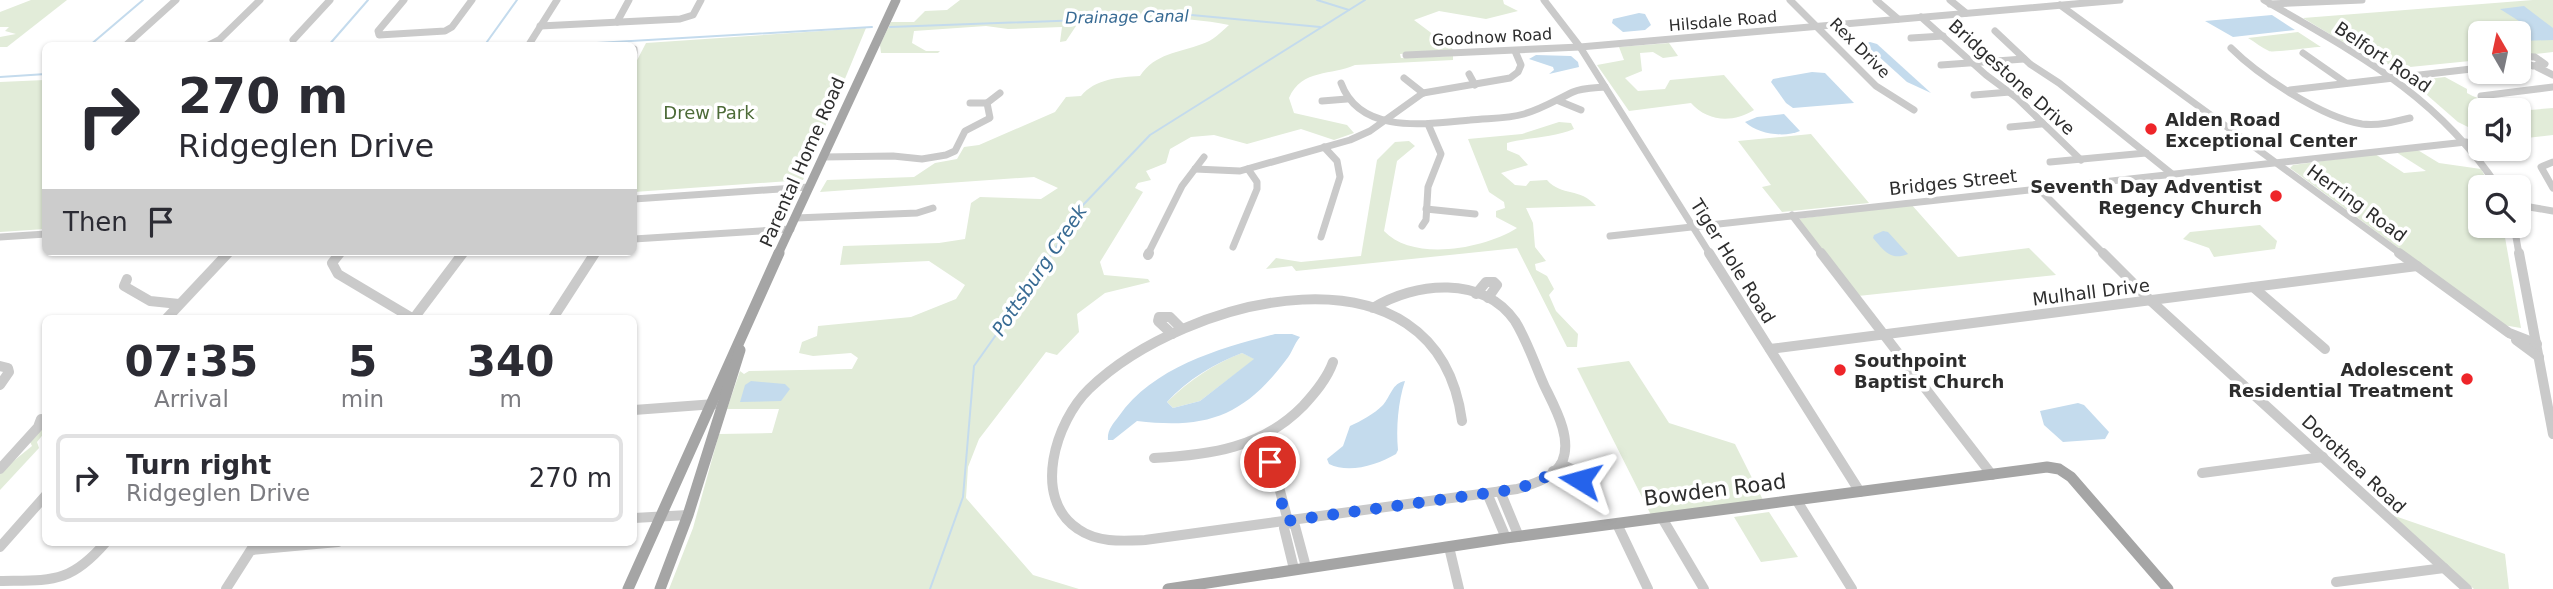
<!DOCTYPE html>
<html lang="en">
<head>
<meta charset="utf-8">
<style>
  :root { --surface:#fff; --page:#f2f2f3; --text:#2b2b33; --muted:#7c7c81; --line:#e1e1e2 }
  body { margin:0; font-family:"DejaVu Sans",sans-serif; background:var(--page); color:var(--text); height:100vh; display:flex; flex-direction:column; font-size:26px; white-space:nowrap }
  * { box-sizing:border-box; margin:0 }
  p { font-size:23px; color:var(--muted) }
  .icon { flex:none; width:38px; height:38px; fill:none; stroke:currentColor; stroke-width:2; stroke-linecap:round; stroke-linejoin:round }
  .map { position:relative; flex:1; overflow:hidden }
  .drawer { position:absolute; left:42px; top:315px; width:595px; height:231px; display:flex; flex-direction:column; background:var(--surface); border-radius:10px; box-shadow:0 2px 5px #0004 }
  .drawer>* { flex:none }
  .hud { position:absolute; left:42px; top:42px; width:595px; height:214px; border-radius:10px; box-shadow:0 2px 5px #0004; background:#fff; color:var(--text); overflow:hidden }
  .needle { width:46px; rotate:351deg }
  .tools { position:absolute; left:2468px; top:21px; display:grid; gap:14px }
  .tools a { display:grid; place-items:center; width:63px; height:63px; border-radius:10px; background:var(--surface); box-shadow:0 2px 5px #0004; font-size:35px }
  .pin { position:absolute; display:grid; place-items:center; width:60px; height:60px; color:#fff; margin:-30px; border:4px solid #fff; border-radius:50%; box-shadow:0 2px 7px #0007 }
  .me { position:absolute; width:77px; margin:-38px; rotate:278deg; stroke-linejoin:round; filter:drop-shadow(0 0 5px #0008) }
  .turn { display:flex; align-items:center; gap:24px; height:147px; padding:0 21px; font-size:32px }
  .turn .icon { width:91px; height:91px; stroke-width:2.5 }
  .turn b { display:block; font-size:49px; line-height:60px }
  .then { display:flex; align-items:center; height:66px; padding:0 21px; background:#0003; gap:14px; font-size:26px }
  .eta { display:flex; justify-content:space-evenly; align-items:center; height:119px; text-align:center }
  .eta b { font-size:42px; font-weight:800; line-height:49px }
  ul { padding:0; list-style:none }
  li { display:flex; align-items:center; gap:21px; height:88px; margin:0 14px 10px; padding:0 7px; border:4px solid var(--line); border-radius:10px }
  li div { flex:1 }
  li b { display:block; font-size:26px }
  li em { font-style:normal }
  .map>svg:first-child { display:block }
  .green { fill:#e2ecd9 }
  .water { fill:#c4dbed; fill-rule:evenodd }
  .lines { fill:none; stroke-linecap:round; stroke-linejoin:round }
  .stream { stroke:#c4dbed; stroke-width:2 }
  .minor-far1 { stroke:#cacaca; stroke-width:7 }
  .minor { stroke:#cacaca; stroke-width:10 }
  .major-far1 { stroke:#a5a5a5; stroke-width:9 }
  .major { stroke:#a5a5a5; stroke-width:11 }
  .route { stroke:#2563eb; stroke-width:12; stroke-dasharray:0 21.6 }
  .poi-dot { fill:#ee2529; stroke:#fff; stroke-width:2.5 }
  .labels { text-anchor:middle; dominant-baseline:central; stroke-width:7; stroke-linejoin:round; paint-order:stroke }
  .far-water-label { font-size:16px; font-style:italic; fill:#376a93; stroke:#fff }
  .far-street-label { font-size:16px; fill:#2d2d2d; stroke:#fff }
  .street-label { font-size:18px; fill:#2d2d2d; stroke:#fff }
  .park-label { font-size:18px; fill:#4d6b38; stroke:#fff }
  .poi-label { font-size:18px; font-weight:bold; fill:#2d2d2d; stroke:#fff; text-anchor:start }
  .water-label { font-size:19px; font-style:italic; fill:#376a93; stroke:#fff }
  .near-street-label { font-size:21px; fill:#2d2d2d; stroke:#fff }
</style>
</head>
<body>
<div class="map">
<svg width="2553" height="589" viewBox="0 0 2553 589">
  <rect width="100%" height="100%" fill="#fff"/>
  <!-- green -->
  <g class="green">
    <path d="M31,0H67L7,47H0V37L16,34L5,31L9,27H0V12Z"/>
    <path d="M960,0H1503L1504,4L1518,11L1486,19L1439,11L1414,20L1454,50L1400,54L1401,58L1453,56V60L1355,65C1332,76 1302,68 1289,98L1294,113L1347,125L1354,133L1334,140L1301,129L1247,144L1214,135L1191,137L1170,149L1166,163L1146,171L1151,180L1138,183L1135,188L1143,192L1100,262L1104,275L1148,279L1150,282L1105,293L1077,314L1079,332L1057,355L1046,352L979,439L968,467L966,498L1033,575L1079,589H669L693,528L719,434L772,433L779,409H727L740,371L744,374L749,371L852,369L858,358L851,353L813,356L799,353L802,342L817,336L818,326L911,317L956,299L965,285L929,261L840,265L843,246L939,243L965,239L971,203L980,197L1041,199L1058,188L1034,177L820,192L827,180L914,177L935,163L957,159L964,147L979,145L1055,112L1066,97L1081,96C1095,79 1119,77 1140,76C1155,53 1179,53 1202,44C1213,41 1221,32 1229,25C1178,15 1128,18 1078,23L1066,41L1060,42L1062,27L1008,29L986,26L914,31L912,43L926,51H940L938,53H881L880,45L891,22H914L925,11L947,10Z"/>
    <path d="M2533,0H2553V52L2518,56V33H2480V60L2410,67L2378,63L2303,18Z"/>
    <path d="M866,28L803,180L634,192V66L646,43Z"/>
    <path d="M2298,32L2321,47C2311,47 2273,53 2269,51C2262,48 2255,42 2248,38Z"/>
    <path d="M1669,43L1678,56L1663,58L1653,52L1640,53L1642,71L1625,78L1638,91L1665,89L1670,80L1724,75L1754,110C1733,123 1708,122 1691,103L1629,111L1597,65L1624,60L1619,47Z"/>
    <path d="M2445,77L2467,89V93C2482,102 2498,102 2513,110H2480V133L2458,122L2411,81Z"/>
    <path d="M45,80V229L0,232V82Z"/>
    <path d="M2553,108V135L2518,139V111Z"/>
    <path d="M1559,122L1571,123L1574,129C1553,138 1529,137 1507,143V150L1519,155L1528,165L1501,173L1515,185L1526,186L1530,181L1547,180C1562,197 1580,187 1596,206L1526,208L1533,223L1535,247L1546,261L1535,264L1536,270L1547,276L1554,289L1549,295L1556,311L1578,334L1577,347H1567L1517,248L1296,271L1292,266L1266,269L1276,258L1301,262L1361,256L1377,160L1395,142L1409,141L1415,146L1397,161L1384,231C1413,262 1484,249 1517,228L1496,217V211L1505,208L1504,202L1489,192L1468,139L1522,134Z"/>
    <path d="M1811,134L1869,203L1782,212L1762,187L1771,185L1738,141Z"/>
    <path d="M2416,149L2439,163L2481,169L2491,187H2480V226H2503L2521,328L2503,325L2290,168L2293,165L2375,154L2404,173L2426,171L2396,152Z"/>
    <path d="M1911,204L1958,257L2029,248L2056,275L1858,296L1797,219Z"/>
    <path d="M2260,225L2277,241L2275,249L2214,257L2209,248L2183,239L2190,232Z"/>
    <path d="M1242,353L1255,359L1200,401L1173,408L1167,402C1190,380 1213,364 1242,353Z"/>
    <path d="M1629,361L1669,423L1735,444L1763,500L1652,517L1577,368Z"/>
    <path d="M45,425V432L37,442L39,448L0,490V472L32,446L30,442Z"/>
    <path d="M1769,512L1798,557L1761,562L1734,517Z"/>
    <path d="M2389,514L2505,554L2509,589H2474Z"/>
  </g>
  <!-- water -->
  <g class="water">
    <path d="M2524,6L2553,28V40L2519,41L2518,33H2508L2523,26L2519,21L2500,9Z"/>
    <path d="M1639,13L1645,14L1651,25L1645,30L1623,32L1612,23L1613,19Z"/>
    <path d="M2272,15L2295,30L2233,37L2205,21Z"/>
    <path d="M1870,42L1877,44L1931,93L1907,82L1865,44Z"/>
    <path d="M1536,55L1571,56L1578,62L1579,67L1549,74L1554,70L1553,67L1529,59Z"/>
    <path d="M1812,72L1825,73L1854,103L1793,108L1786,103L1771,82L1773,79Z"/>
    <path d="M1784,114L1800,131C1784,138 1758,134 1745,122L1757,117Z"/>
    <path d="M1883,231L1888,232L1908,254C1891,261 1884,251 1873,238L1874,235Z"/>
    <path d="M1275,334H1292L1300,337C1294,344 1292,353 1286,360C1243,417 1206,429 1137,421L1113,440H1108C1107,430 1113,424 1119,416C1153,367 1220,348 1275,334ZM1242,353L1254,359L1200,401L1173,408L1167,402C1188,379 1214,364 1242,353Z"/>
    <path d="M751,381L785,384L790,389L781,401L740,402L745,385Z"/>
    <path d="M1405,381C1398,402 1396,428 1398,450L1396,454C1377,465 1349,474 1329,464L1327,459L1343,446L1350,426C1361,421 1374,414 1383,405C1391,396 1392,383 1405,381Z"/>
    <path d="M2078,403L2084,405L2109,432L2105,439L2063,442L2044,425L2040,411Z"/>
  </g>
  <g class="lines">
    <!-- stream -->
    <g class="stream">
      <path d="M1317,0L1349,10"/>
      <path d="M890,27L1083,20L1170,13L1320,27"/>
      <path d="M89,46L143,0"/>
      <path d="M328,46L368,0"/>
      <path d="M484,46L517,0"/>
      <path d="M545,46L872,27"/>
      <path d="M0,77L46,74"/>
      <path d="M930,589L963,497L974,366L1037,277L1083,205L1150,135L1365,0"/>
    </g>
    <!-- minor-far1 -->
    <g class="minor-far1">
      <path d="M404,0L378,31L379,35L445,31L452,27L472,0"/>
      <path d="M1544,0L1580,47L1710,254"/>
      <path d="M1790,0L1876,86L1914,110"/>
      <path d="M1876,0L1898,19"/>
      <path d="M1950,0L1966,13"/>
      <path d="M2264,0C2357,54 2436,94 2498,187"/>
      <path d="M2270,4L2362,0"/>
      <path d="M2060,5L2401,254"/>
      <path d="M1921,17L1986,75L2017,98L2081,160"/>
      <path d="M617,22L629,0"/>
      <path d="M540,26L680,19L693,15L701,0"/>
      <path d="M1995,31L2030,64L2059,83L2172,174"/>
      <path d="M1911,38L1943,36"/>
      <path d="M293,40L330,0"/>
      <path d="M125,46L176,0"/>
      <path d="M207,46L219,40L260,0"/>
      <path d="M528,46L557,0"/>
      <path d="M2231,48C2259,76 2323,118 2362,124C2378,126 2394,122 2410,118"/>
      <path d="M634,49V52"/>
      <path d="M2303,53L2346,83"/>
      <path d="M1406,55L1580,47L2120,0"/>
      <path d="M2518,56L2535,57L2545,64L2533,66L2518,60"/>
      <path d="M1941,65L2024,59"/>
      <path d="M2537,67L2553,75"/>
      <path d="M1469,74L1475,85"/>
      <path d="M1404,78L1423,93"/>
      <path d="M1341,83C1360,135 1426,124 1470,120C1487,118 1507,119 1524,114C1542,109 1556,100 1573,92C1582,88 1595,88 1605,87"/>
      <path d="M2290,90L2480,68"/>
      <path d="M1974,95L2010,92"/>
      <path d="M2481,96L2553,87"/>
      <path d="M1322,101L1347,99"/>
      <path d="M1559,101L1581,110"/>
      <path d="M970,103H986"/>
      <path d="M2010,127L2041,124"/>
      <path d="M823,157L893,156L922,159L946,155L955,151L965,131L990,118L987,103L1000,93"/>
      <path d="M2050,162L2146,153"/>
      <path d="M2553,162L2541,167L2553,188"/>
      <path d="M1195,169L1240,171L1350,140L1370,131L1423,93L1510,78L1518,72L1521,65L1515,51"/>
      <path d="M2038,188L2104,254"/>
      <path d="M634,199L809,187"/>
      <path d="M2518,205L2553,211"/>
      <path d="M1426,209L1475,214"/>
      <path d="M1792,215L1822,254"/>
      <path d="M796,218L917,213L933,208"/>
      <path d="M1422,226L1426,220L1428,187L1441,154L1428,124"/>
      <path d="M2514,226L2519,254"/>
      <path d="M1610,236L2466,142"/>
      <path d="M0,237L46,234"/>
      <path d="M1321,237L1340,177L1337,161L1324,147"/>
      <path d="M634,239L791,229"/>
      <path d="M1233,247L1257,189V182L1248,169"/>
      <path d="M227,254L229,252"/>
      <path d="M338,254L340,252"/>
      <path d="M461,254L463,252"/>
      <path d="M593,254L595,252"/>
      <path d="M1148,254L1182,186L1204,157"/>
    </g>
    <!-- minor -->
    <g class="minor">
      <path d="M340,253L332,263L338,274L412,318"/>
      <path d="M1709,253L1860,492"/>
      <path d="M1821,253L1992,475"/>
      <path d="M2103,253L2151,301L2467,589"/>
      <path d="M2399,253L2509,333L2537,344"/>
      <path d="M2519,253L2553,434"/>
      <path d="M1148,255L1149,253"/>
      <path d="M127,279L124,286L150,301L179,304"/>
      <path d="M2253,287L2325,349"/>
      <path d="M1476,294L1486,282H1494L1497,285L1488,298"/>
      <path d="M1373,308C1415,282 1483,275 1515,321C1527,340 1535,365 1544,385C1554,406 1573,438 1562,462C1554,478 1533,484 1517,489L1145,540C1123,541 1098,543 1078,529C1031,498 1056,421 1089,389C1185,296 1437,233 1462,421"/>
      <path d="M167,318L228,253"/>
      <path d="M414,318L463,253"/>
      <path d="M553,318L595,253"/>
      <path d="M1172,334L1158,321L1159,317H1170L1182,329"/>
      <path d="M2516,340L2539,357"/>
      <path d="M1770,349L2417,266"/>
      <path d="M0,366L8,368L9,372L0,385"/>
      <path d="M634,410L715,404"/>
      <path d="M1256,441L1275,472L1288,521L1284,528L1294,569"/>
      <path d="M1154,458C1210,455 1262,448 1303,406C1315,393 1327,379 1333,362"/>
      <path d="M0,469L38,427L41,419"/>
      <path d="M1553,471L1570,480H1580L1578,472L1561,464"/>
      <path d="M2202,473L2323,457"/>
      <path d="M1500,491L1519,537"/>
      <path d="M1487,493L1506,538"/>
      <path d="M1797,501L1852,589"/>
      <path d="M634,518L688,515"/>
      <path d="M1662,518L1704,589"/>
      <path d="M1288,521L1295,526L1306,567"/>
      <path d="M1617,524L1648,589"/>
      <path d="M0,547L46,495"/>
      <path d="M1449,547L1459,589"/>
      <path d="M252,550L338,542"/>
      <path d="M0,581C52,580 70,584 106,542"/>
      <path d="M2336,582L2444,568"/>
      <path d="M226,589L256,542"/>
    </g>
    <!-- major-far1 -->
    <path class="major-far1" d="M778,254L896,0"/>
    <!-- major -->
    <g class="major">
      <path d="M628,589L779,253"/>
      <path d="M660,589L688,515L740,350"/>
      <path d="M1168,589L1506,538L2047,467L2059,469L2071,477L2168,589"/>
    </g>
  </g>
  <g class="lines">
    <!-- route -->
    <path class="route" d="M1270,462L1287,521L1517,489L1540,481L1553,471L1570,480H1580"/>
  </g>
  <!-- markers -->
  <g class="poi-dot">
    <circle cx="2151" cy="129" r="7"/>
    <circle cx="2276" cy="196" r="7"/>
    <circle cx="1840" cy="370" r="7"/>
    <circle cx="2467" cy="379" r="7"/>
  </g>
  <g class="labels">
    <!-- far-water labels -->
    <g class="far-water-label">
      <text transform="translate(1127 17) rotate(-1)">Drainage Canal</text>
    </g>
    <!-- far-street labels -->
    <g class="far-street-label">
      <text transform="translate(1723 21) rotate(-5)">Hilsdale Road</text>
      <text transform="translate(1492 37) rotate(-3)">Goodnow Road</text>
      <text transform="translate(1860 48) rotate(45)">Rex Drive</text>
    </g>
    <!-- street labels -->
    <g class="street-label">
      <text transform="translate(2383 57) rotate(34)">Belfort Road</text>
      <text transform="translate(2012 77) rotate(42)">Bridgestone Drive</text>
      <text transform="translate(802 162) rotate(-66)">Parental Home Road</text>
      <text transform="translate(1953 182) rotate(-6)">Bridges Street</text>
      <text transform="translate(2357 203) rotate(36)">Herring Road</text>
      <text transform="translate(1733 261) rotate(58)">Tiger Hole Road</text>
      <text transform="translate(2091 292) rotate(-7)">Mulhall Drive</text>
      <text transform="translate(2354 464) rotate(43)">Dorothea Road</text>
    </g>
    <!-- park labels -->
    <g class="park-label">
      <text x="709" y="112">Drew Park</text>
    </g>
    <!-- poi labels -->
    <g class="poi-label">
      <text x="2165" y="119">Alden Road<tspan x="2165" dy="21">Exceptional Center</tspan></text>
      <text x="2262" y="186" text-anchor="end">Seventh Day Adventist<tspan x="2262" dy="21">Regency Church</tspan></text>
      <text x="1854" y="360">Southpoint<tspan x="1854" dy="21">Baptist Church</tspan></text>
      <text x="2453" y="369" text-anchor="end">Adolescent<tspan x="2453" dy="21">Residential Treatment</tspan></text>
    </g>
    <!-- water labels -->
    <g class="water-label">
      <text transform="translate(1039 270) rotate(-56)">Pottsburg Creek</text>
    </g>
    <!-- near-street labels -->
    <g class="near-street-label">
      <text transform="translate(1715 490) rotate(-7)">Bowden Road</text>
    </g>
  </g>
</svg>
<div class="tools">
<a><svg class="needle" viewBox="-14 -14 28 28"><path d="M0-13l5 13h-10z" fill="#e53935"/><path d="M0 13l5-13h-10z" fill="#7c7c81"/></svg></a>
<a><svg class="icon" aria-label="sound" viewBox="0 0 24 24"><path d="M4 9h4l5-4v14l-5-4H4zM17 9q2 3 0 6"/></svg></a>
<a><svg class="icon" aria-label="search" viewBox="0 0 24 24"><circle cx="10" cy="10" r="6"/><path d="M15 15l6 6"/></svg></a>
</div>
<div class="pin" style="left:1270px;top:462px;background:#d93025"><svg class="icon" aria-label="arrive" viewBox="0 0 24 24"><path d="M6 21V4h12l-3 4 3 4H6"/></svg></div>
<svg class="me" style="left:1580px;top:480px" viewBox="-20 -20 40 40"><path d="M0-17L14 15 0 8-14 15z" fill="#2563eb" stroke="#fff" stroke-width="4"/></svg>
<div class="hud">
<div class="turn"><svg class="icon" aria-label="right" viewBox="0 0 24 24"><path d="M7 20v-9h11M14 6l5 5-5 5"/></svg><div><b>270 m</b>Ridgeglen Drive</div></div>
<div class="then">Then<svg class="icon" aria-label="arrive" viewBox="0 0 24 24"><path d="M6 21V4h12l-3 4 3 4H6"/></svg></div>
</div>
<section class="drawer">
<div class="eta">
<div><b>07:35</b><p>Arrival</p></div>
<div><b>5</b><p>min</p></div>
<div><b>340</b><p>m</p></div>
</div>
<ul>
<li><svg class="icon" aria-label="right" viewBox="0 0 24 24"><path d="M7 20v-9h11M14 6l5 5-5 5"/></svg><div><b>Turn right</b><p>Ridgeglen Drive</p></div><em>270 m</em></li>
</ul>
</section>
</div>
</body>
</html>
